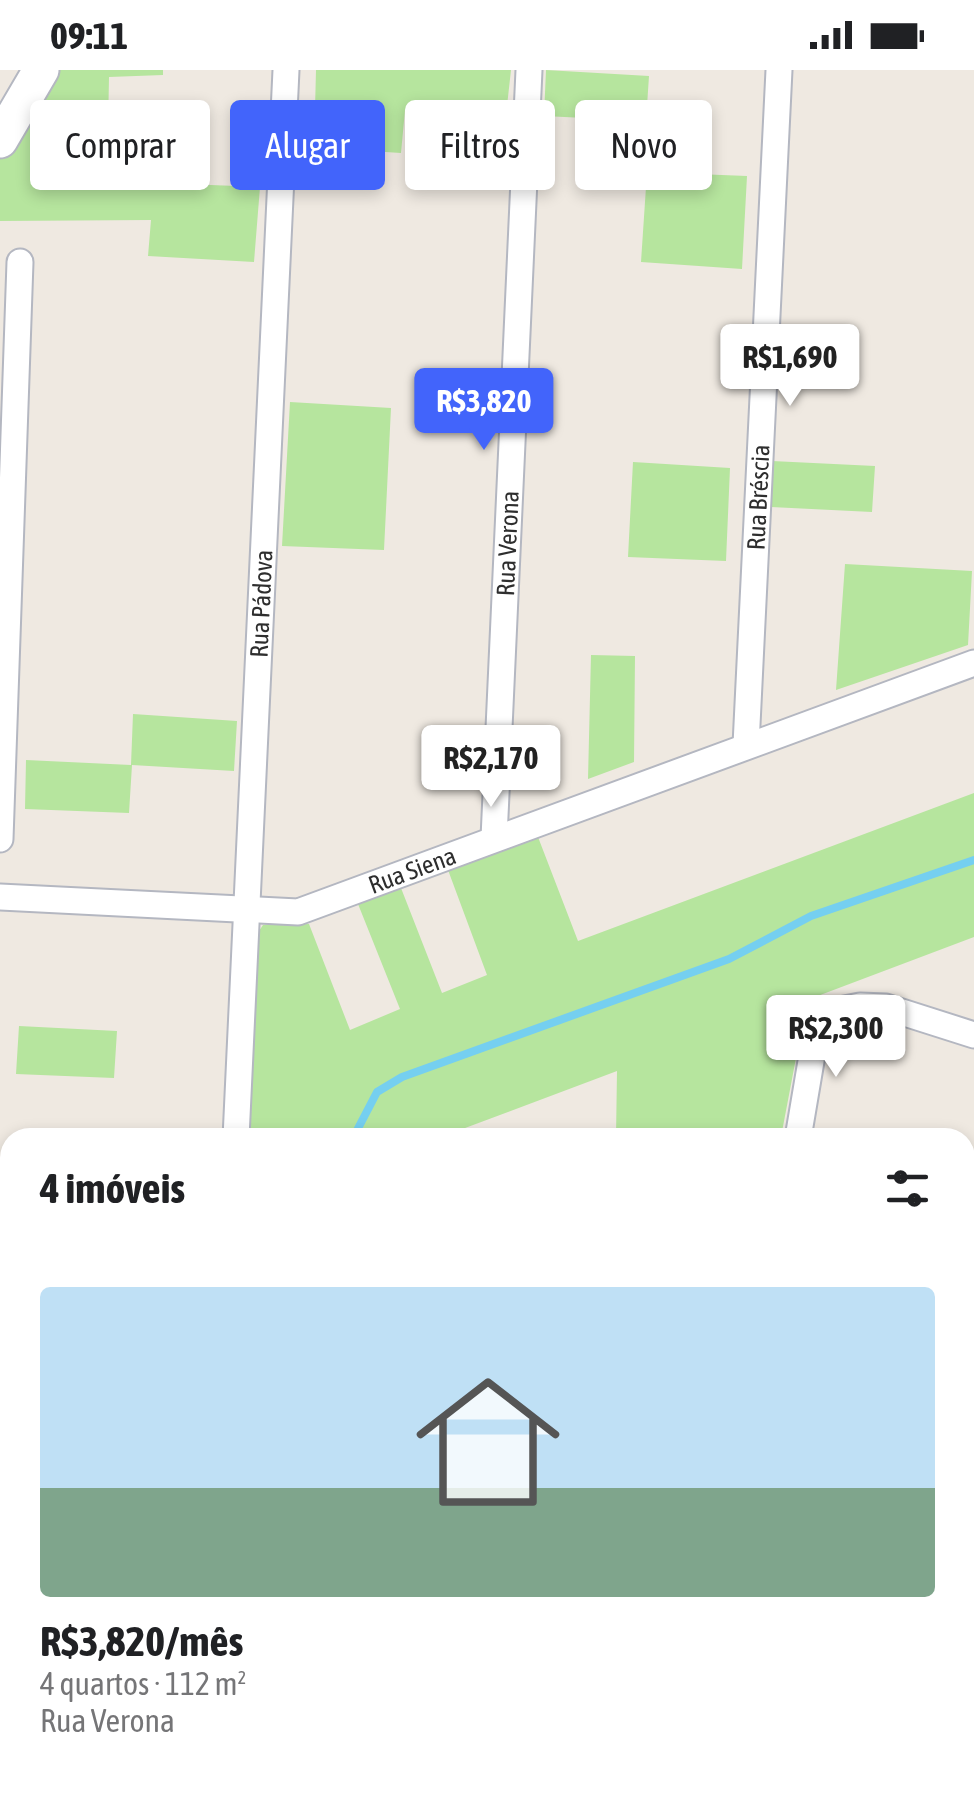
<!DOCTYPE html>
<html lang="pt">
<head>
<meta charset="utf-8">
<style>
  body { margin:0; font-family:"Asap Condensed",sans-serif; background:#f6f6f6; color:#202124; height:100vh; display:flex; flex-direction:column; font-size:38px; white-space:nowrap }
  * { box-sizing:border-box; margin:0 }
  p { font-size:32px; color:#757577 }
  .icon { flex:none; width:55px; height:55px; fill:none; stroke:currentColor; stroke-width:2; stroke-linecap:round; stroke-linejoin:round }
  .map { position:relative; flex:1; overflow:hidden }
  .drawer { position:absolute; left:0px; top:1058px; width:975px; height:672px; display:flex; flex-direction:column; background:#fff; border-radius:30px 30px 0 0; box-shadow:0 5px 15px #0003 }
  .drawer>* { flex:none }
  .guide { position:absolute; left:30px; top:30px; width:915px; height:90px; display:flex; gap:20px }
  .price { position:absolute; translate:-50% -85px; padding:0 22px; border-radius:10px; background:#fff; color:#222; font-size:32px; line-height:65px; filter:drop-shadow(0 2px 5px #0008) }
  .price::after { content:''; position:absolute; left:50%; top:60px; width:30px; height:22px; margin-left:-15px; background:inherit; clip-path:polygon(0 0,100% 0,50% 100%) }
  .price.active { background:#4264fb; color:#fff }
  ul { padding:0; list-style:none }
  li { display:grid; align-content:center; gap:20px; height:530px; padding:0 40px }
  li+li { border-top:2px solid #e0e0e0 }
  li span { display:grid; place-items:center; height:310px; border-radius:10px; color:#555 }
  li>.icon { margin-inline-start:auto }
  span .icon { width:180px; height:180px; fill:#fffc; stroke-width:1 }
  li b { font-size:42px }
  h2 { display:flex; justify-content:space-between; align-items:center; height:120px; padding:0 40px; font-size:42px }
  .tag { padding:0 35px; border-radius:10px; background:#fff; box-shadow:0 5px 15px #0003; font-size:35px; line-height:90px }
  .tag.active { background:#4264fb; color:#fff }
  .status { display:flex; justify-content:space-between; align-items:center; height:70px; padding:0 50px; background:#fff; direction:ltr }
  .status svg { height:28px; fill:currentColor }
  .map>svg:first-child { display:block }
  .green { fill:#b6e59e }
  .lines { fill:none; stroke-linecap:round; stroke-linejoin:round }
  .stream { stroke:#75cff0; stroke-width:8 }
  .service-casing { stroke:#b4b7c1; stroke-width:16 }
  .minor-casing { stroke:#b4b7c1; stroke-width:29 }
  .secondary-casing { stroke:#b4b7c1; stroke-width:39 }
  .service { stroke:#fff; stroke-width:12 }
  .minor { stroke:#fff; stroke-width:25 }
  .secondary { stroke:#fff; stroke-width:35 }
  .labels { text-anchor:middle; stroke-width:10; stroke-linejoin:round; paint-order:stroke }
  .street-label { font-size:25px; fill:#2e2e2e; stroke:#fff }
</style>
</head>
<body>
<div class="status"><b>09:11</b><svg viewBox="0 0 49 12"><path d="M0 12V9h3v3zM5 12V6h3v6zM10 12V3h3v9zM15 12V0h3v12zM26 1h20v11H26zM47 4h2v5h-2z"/></svg></div>
<div class="map">
<svg width="974" height="1728" viewBox="0 0 974 1728">
  <rect width="100%" height="100%" fill="#efe9e1"/>
  <path class="green" d="M43 0H163V5L109 7 107 111 260 117 254 192 148 186 151 150 0 151V74Z
    M316 0H511L506 45 405 40 401 83 293 76 297 39H315Z
    M546 0 649 6 646 51 544 46Z
    M647 102 747 106 742 199 641 192Z
    M290 332 391 338 384 480 282 476Z
    M772 391 875 396 872 442 771 437Z
    M633 392 730 398 726 491 628 487Z
    M845 494 972 501 968 575 836 620Z
    M591 585 635 586 634 692 588 709Z
    M133 644 237 651 234 701 132 695 129 743 25 739 26 690 131 695Z
    M974 723V867L807 930 781 1067H616L617 1001 441 1067 246 1068 257 884 259 861 263 855 309 854 350 960 400 939 358 834 401 818 442 923 487 905 448 800 538 767 578 871Z
    M19 956 117 961 114 1008 16 1004Z
    M974 1517V1681L968 1701 965 1700V1546Z"/>
  <g class="lines">
    <path class="stream" d="M353 1068 377 1022 402 1007 729 889 811 846 974 790
      M107 1728 110 1720"/>
    <defs>
      <path id="service" d="M442 1728 444 1720"/>
      <g id="minor">
        <path id="s1" d="M746 675 779 0"/>
        <path id="s2" d="M494 768 529 0"/>
        <path d="M0 769 20 192"/>
        <path id="s3" d="M0 827 298 842 974 593"/>
        <path id="s4" d="M236 1068 286 0"/>
        <path d="M798 1068 819 944 860 936 886 937 974 965"/>
        <path d="M965 1217 974 1220"/>
        <path d="M965 1479 974 1482"/>
        <path d="M0 1633 10 1634"/>
        <path d="M908 1720 934 1728"/>
      </g>
      <path id="secondary" d="M0 70 41 0"/>
    </defs>
    <use href="#service" class="service-casing"/>
    <use href="#minor" class="minor-casing"/>
    <use href="#secondary" class="secondary-casing"/>
    <use href="#service" class="service"/>
    <use href="#minor" class="minor"/>
    <use href="#secondary" class="secondary"/>
  </g>
  <g class="labels">
    <g class="street-label">
      <text dy="9" stroke="none"><textPath href="#s1" startOffset="248">Rua Bréscia</textPath></text>
      <text dy="9" stroke="none"><textPath href="#s2" startOffset="295">Rua Verona</textPath></text>
      <text dy="9" stroke="none"><textPath href="#s4" startOffset="535">Rua Pádova</textPath></text>
      <text dy="9" stroke="none"><textPath href="#s3" startOffset="420">Rua Siena</textPath></text>
    </g>
  </g>
</svg>
<b class="price" style="left:790px;top:339px">R$1,690</b>
<b class="price active" style="left:484px;top:383px">R$3,820</b>
<b class="price" style="left:491px;top:740px">R$2,170</b>
<b class="price" style="left:836px;top:1010px">R$2,300</b>
<div class="guide">
<a class="tag">Comprar</a>
<a class="tag active">Alugar</a>
<a class="tag">Filtros</a>
<a class="tag">Novo</a>
</div>
<section class="drawer">
<h2>4 imóveis<svg class="icon" aria-label="filters" viewBox="0 0 24 24"><path d="M4 7h16M4 17h16"/><circle cx="9" cy="7" r="2"/><circle cx="15" cy="17" r="2"/></svg></h2>
<ul>
<li><span style="background:linear-gradient(#bfe0f5 65%,#7fa58c 0)"><svg class="icon" aria-label="home" viewBox="0 0 24 24"><path d="M3 11l9-7 9 7M6 9v11h12V9"/></svg></span><div><b>R$3,820/mês</b><p>4 quartos · 112 m²</p><p>Rua Verona</p></div></li>
</ul>
</section>
</div>
</body>
</html>
